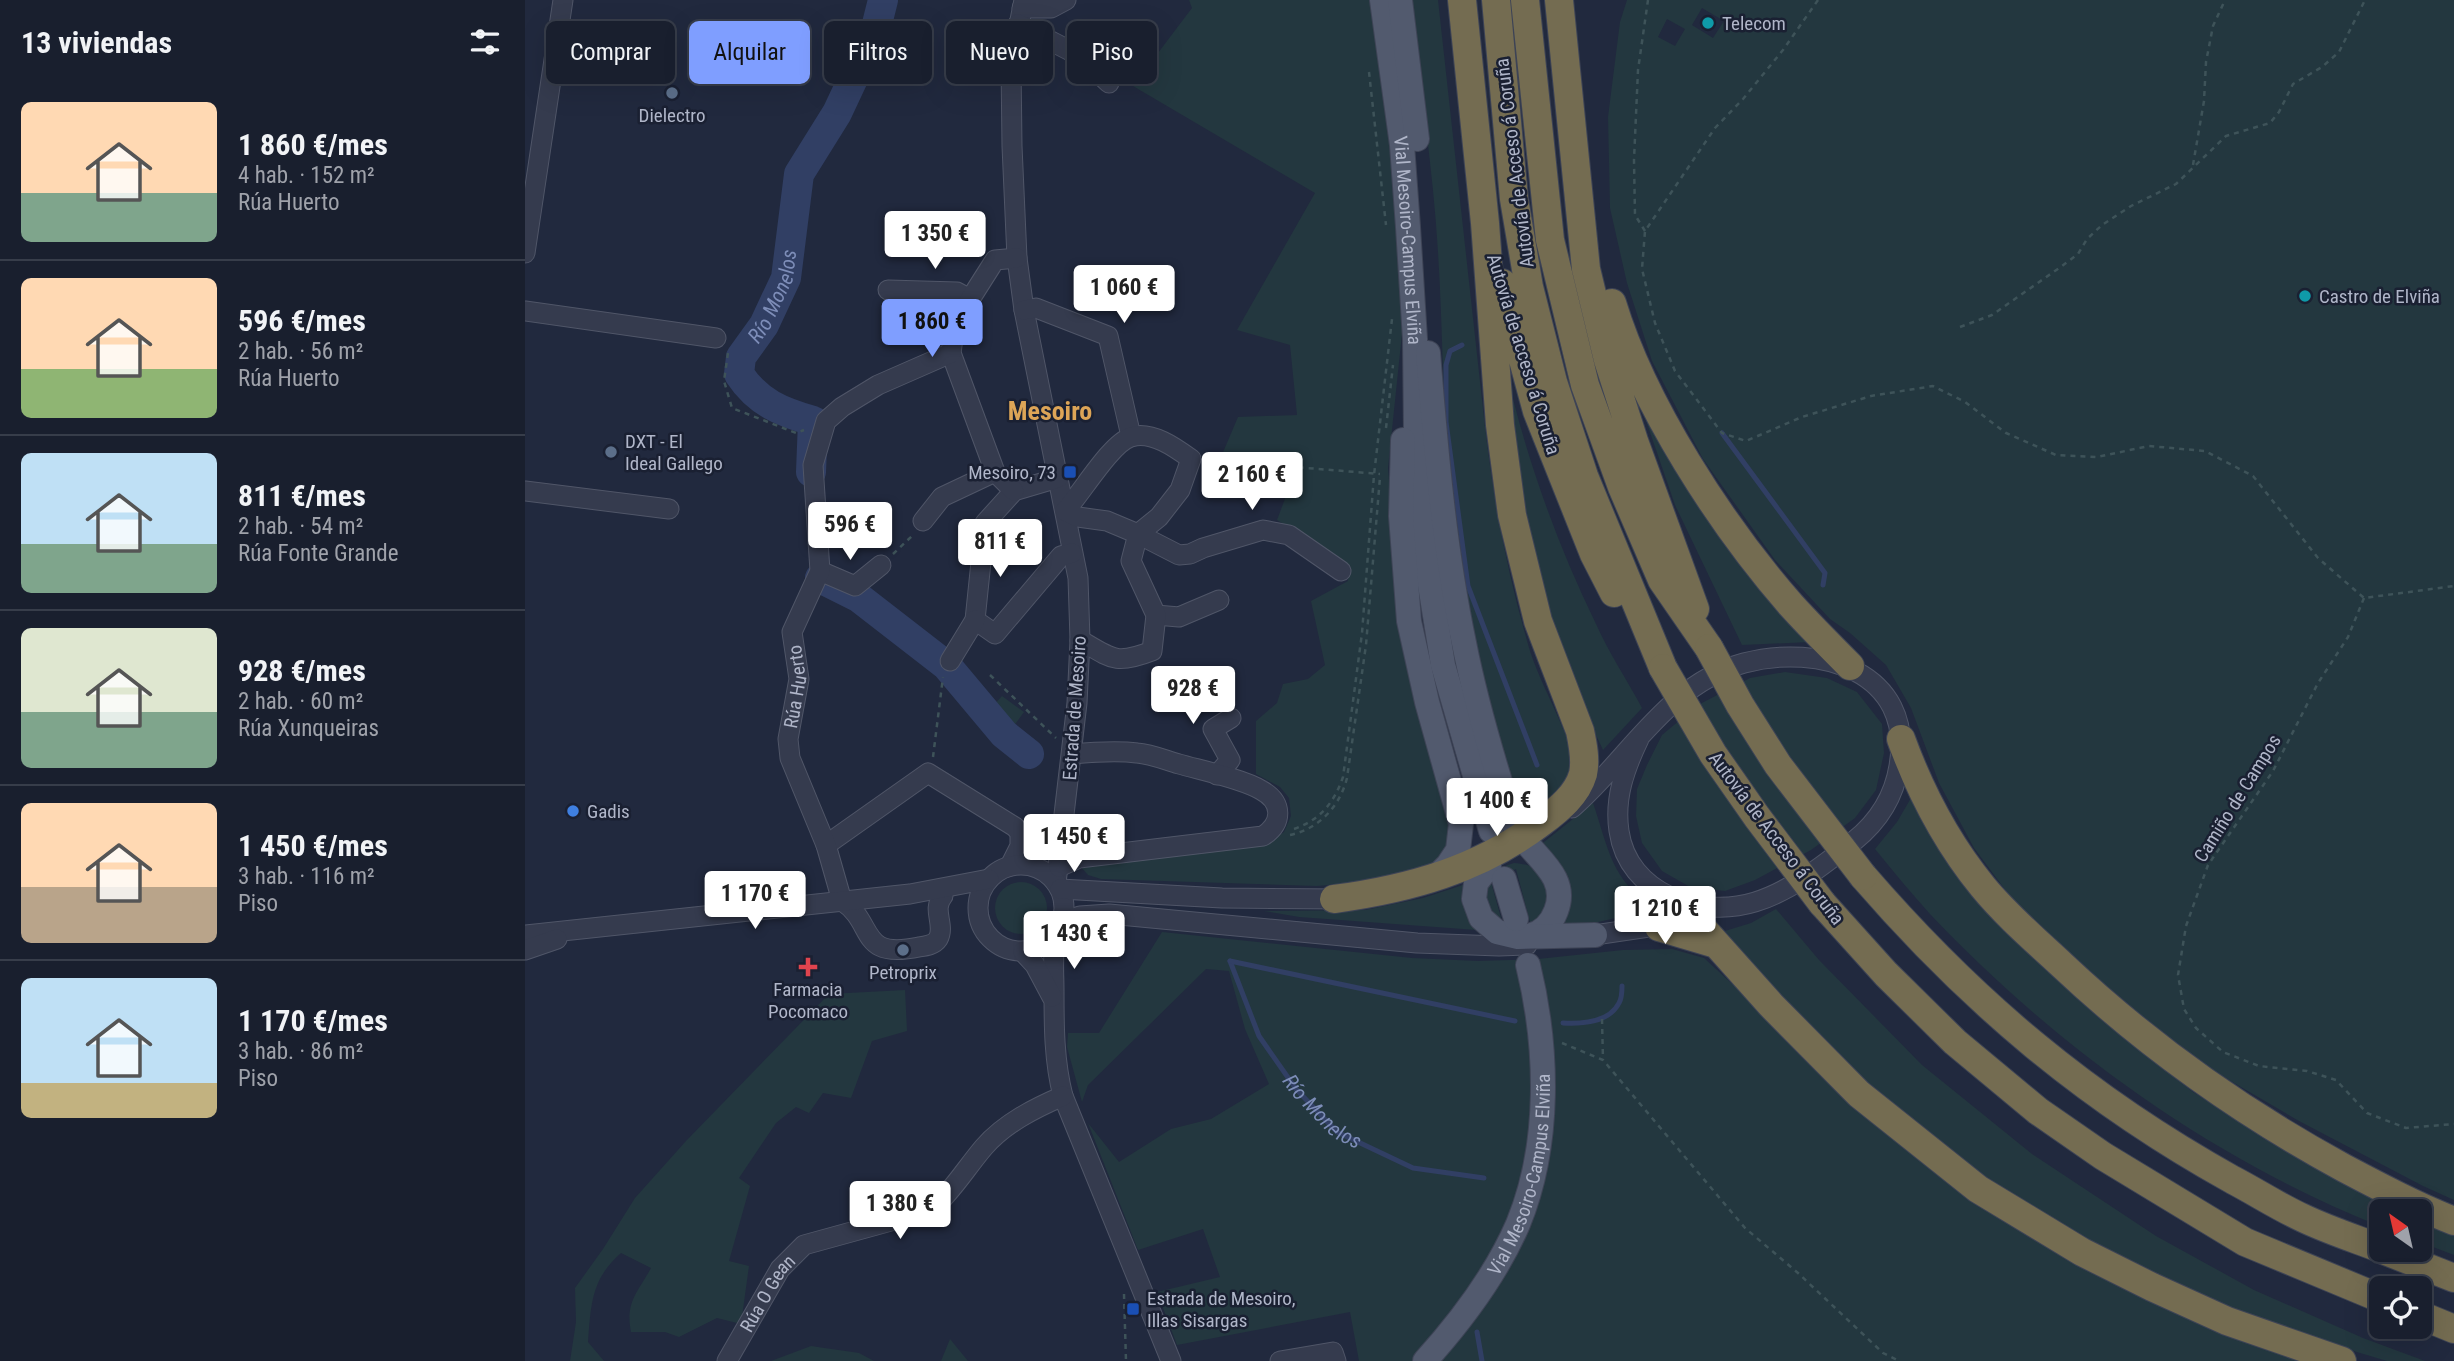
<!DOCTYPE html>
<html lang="es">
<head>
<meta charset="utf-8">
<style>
  body { margin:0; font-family:"Roboto Condensed",sans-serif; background:#222736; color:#f1f3f6; height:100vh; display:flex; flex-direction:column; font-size:26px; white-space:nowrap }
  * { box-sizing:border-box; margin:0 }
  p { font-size:23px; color:#9fa2aa }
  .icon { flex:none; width:38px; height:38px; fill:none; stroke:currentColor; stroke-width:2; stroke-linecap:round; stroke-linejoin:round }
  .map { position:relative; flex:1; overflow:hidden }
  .details { display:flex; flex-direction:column; background:#191f2e; width:525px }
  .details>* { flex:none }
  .top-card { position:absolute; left:21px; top:21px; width:665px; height:63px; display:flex; gap:14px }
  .needle { width:46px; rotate:326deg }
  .tools { position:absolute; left:1844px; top:1199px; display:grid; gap:14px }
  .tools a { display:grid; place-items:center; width:63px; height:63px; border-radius:10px; background:#191f2e; box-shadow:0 7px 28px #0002,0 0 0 2px #373d4a; font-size:35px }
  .price { position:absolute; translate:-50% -60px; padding:0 16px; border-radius:7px; background:#fff; color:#222; font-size:23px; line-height:46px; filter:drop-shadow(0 2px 4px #0008) }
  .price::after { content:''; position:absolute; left:50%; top:42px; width:21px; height:16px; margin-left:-10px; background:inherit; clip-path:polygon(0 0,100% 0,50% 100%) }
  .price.active { background:#7f9eff; color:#111 }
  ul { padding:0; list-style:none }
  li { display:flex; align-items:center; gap:21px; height:175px; padding:0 21px }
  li+li { border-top:2px solid #373d4a }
  li span { display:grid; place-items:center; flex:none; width:196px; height:140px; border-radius:10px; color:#555 }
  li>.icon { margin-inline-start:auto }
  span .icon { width:84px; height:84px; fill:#fffc; stroke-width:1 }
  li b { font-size:30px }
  h2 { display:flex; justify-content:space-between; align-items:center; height:84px; padding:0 21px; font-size:30px }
  .chip { padding:0 24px; border-radius:10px; background:#191f2e; box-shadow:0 7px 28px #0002,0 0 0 2px #373d4a; font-size:24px; line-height:63px }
  .chip.active { background:#7f9eff; color:#111 }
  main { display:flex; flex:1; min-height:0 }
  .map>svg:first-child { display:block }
  .green { fill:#23373f; fill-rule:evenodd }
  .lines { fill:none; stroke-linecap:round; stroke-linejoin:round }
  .stream { stroke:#313f64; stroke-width:5 }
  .river { stroke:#313f64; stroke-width:30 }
  .minor-casing { stroke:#505668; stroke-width:21 }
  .major-casing { stroke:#3e4456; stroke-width:26 }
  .highway-casing { stroke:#3d4355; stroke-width:30 }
  .path { stroke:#3e5359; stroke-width:2.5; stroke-dasharray:5 5; stroke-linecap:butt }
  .minor { stroke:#353b4e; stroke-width:19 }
  .major { stroke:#525a6e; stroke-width:24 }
  .highway { stroke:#746c51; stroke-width:28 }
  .highway-bridge-casing { stroke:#3d4355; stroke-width:30; stroke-linecap:butt }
  .highway-bridge { stroke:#746c51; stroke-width:28 }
  .culture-dot { fill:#0f9aa8; stroke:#1a2032; stroke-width:2.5 }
  .service-dot { fill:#5c6f8a; stroke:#1a2032; stroke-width:2.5 }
  .transit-dot { fill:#1a4fb4; stroke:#1a2032; stroke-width:2.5 }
  .shop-dot { fill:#3f7fe0; stroke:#1a2032; stroke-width:2.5 }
  .health-dot { fill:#e0444e; stroke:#1a2032; stroke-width:2.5 }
  .labels { text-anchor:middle; stroke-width:5; stroke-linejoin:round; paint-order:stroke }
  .poi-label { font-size:19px; fill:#b0b6c9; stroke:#1a2032; text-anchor:start }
  .street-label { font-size:19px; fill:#b0b6c9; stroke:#1a2032 }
  .water-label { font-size:21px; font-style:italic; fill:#7d8db8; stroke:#1a2032 }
  .district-label { font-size:26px; font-weight:bold; fill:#dda557; stroke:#1a2032 }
</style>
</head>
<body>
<main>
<section class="details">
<h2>13 viviendas<svg class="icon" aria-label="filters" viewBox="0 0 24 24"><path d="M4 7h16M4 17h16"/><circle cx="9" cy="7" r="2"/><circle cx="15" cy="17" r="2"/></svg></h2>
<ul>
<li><span style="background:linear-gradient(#ffd9b3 65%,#7fa58c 0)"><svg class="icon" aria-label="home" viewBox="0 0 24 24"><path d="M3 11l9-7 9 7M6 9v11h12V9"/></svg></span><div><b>1 860 €/mes</b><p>4 hab. · 152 m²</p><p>Rúa Huerto</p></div></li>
<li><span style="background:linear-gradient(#ffd9b3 65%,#8fb573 0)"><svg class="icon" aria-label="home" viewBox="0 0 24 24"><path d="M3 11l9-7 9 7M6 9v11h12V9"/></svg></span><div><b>596 €/mes</b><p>2 hab. · 56 m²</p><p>Rúa Huerto</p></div></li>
<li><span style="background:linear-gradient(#bfe0f5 65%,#7fa58c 0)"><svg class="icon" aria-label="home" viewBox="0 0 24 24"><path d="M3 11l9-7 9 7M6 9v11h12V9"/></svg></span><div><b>811 €/mes</b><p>2 hab. · 54 m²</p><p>Rúa Fonte Grande</p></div></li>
<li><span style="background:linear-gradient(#dfe7d0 60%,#7fa58c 0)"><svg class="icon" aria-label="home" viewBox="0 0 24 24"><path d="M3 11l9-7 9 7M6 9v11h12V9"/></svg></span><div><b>928 €/mes</b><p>2 hab. · 60 m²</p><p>Rúa Xunqueiras</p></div></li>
<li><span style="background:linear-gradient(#ffd9b3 60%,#b9a48a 0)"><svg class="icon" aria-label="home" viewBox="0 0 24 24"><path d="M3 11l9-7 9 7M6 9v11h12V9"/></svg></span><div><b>1 450 €/mes</b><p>3 hab. · 116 m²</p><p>Piso</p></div></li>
<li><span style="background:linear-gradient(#bfe0f5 75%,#c2b280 0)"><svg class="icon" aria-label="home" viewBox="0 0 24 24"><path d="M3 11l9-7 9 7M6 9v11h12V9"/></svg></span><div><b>1 170 €/mes</b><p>3 hab. · 86 m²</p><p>Piso</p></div></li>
</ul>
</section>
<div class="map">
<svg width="1929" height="1361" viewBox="0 0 1929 1361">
  <rect width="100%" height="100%" fill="#21293e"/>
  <path class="green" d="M664 0H848L866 132 878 324 863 468 868 525 881 656 897 730 927 824 925 843 916 858 901 869 859 880 792 886 576 879 563 875 556 867 741 844 759 832 766 816 764 798 755 787 731 774V721L752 703 758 684 783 679 800 665 786 601 823 581 820 562 752 520 773 464 696 457 713 417 772 415 765 345 712 330 790 193 608 86 667 8Z
    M884 0H913L960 427C969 503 983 577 1005 651 1013 676 1026 700 1036 724 1041 735 1047 748 1048 760 1049 781 1031 794 1016 805 999 803 993 795 986 780 956 682 935 581 925 480 917 404 918 328 913 252 908 168 895 84 884 0Z
    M1102 0H1929V1200L1898 1186 1774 1121 1692 1073 1623 1024 1556 966 1487 899 1449 848 1414 783 1386 708 1361 665 1325 633 1305 619 1250 560 1178 459 1127 361 1102 283 1085 208 1083 117 1095 22ZM1177 8 1199 21 1188 38 1167 25ZM1142 19 1160 29 1150 46 1133 37Z
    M977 352C997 446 1029 538 1071 624 1084 653 1102 680 1117 708L1078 750 1039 666 1006 562Z
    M1106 377 1285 642 1217 645 1150 505Z
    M1260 672 1302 678 1332 692 1357 724 1359 753 1351 790 1330 818 1286 850 1230 880 1200 891 1165 887 1137 871 1117 843 1111 816 1112 789 1122 765 1137 735 1173 705 1225 678Z
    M477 696 499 712 488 727 466 708Z
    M1386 798 1419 849 1477 926 1572 1016 1668 1092 1780 1160 1881 1211H1857V1227C1686 1159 1531 1047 1405 914 1386 893 1368 871 1350 849L1372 822Z
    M1068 803C1084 850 1086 880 1130 909L1060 925 1036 926 1014 846Z
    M989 863C1060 867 1010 963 967 920 946 898 964 869 989 863ZM991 869 1005 922 978 925 966 882Z
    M470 908a26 26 0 1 1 52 0a26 26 0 1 1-52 0Z
    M938 885 942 912 952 930 774 917 739 911 840 910 898 898Z
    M1251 909 1294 960 1397 1065 1507 1154 1631 1236 1729 1290 1838 1338 1900 1361H1862L1775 1335 1651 1287 1544 1231 1446 1168 1337 1082 1245 989 1200 931 1226 923Z
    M637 932 887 958 953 961 1013 959 1098 950 1147 949 1179 958 1403 1164 1783 1361H834L825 1312 652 1345 632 1292 695 1277 678 1229 613 1250 563 1123 594 1162 646 1129 686 1119 744 1084 720 1029 704 971 681 969 563 1085 557 1102 542 1047 543 1033H574Z
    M380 990 382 1031 347 1041 326 1098 298 1093 284 1113 271 1107 251 1123 214 1178 225 1186 204 1261 224 1266 216 1324 192 1318 154 1337 140 1332H106C100 1302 113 1292 126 1268L96 1253C66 1279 66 1305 63 1342L79 1361H45L51 1322 50 1288 78 1249 110 1198 161 1141 304 994Z
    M1895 1218 1929 1232V1255L1895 1242Z
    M425 1339 443 1361H416Z
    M286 1346 334 1353 349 1361H246Z"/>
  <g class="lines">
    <g class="stream">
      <path d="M937 345 925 351 921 365V422L943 586 1012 765"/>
      <path d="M1197 433 1300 573 1298 585"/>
      <path id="s1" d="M705 961 734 1036 771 1089 812 1132 888 1168 959 1178"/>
      <path d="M705 961 990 1021"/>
      <path d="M1038 1023C1057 1024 1084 1023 1094 1003 1097 998 1097 990 1097 986"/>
      <path d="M952 1332 957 1361"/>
    </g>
    <g class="river">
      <path id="s2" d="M286 472 288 421C257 412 233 403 214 374L216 357 239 325 261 278 274 174 312 113 350 32 358 0"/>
      <path d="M295 578 333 597 422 666 479 734 504 754"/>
    </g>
    <defs>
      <g id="minor">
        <path d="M499 0 486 65 487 146 492 258 499 310 553 578 555 640 552 703 531 883"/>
        <path d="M497 8H526L541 0"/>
        <path d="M493 24 555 56 584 83"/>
        <path d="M0 253 38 0"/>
        <path d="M363 290 432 292 445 299"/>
        <path d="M499 310 511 308 583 336 606 436"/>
        <path d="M0 311 191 338"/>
        <path d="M533 478 489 491 460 523 450 620 470 634 536 556 547 553"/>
        <path d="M0 491 144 509"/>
        <path d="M489 491 470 472 426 353 430 323 470 260 492 258"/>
        <path d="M398 521 417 497 470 472"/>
        <path d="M295 571 330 586 356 565"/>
        <path d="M631 615 654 617 694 600"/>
        <path d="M555 640C587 659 591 665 627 651L631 615 606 561 613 534 634 517 655 490 666 459C651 448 626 430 606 437 586 443 556 494 540 511L553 517 582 521 613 534 654 555 665 554 678 548 738 530 764 535 816 571"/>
        <path d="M425 661 450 620"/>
        <path d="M692 775 705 760 688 729 706 718"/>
        <path d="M1047 808C1104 759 1142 684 1219 663 1294 643 1390 671 1374 766 1369 797 1354 821 1329 841 1300 864 1266 891 1230 902 1175 919 1103 894 1094 831 1089 798 1100 768 1114 739"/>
        <path d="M301 845 403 773 490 827 495 833V846L485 866"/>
        <circle cx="496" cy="908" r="43"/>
        <path d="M534 867 554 858 738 836C758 823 758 802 736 790 718 779 675 770 654 764 640 760 626 754 612 753 591 750 568 752 547 754"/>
        <path d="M535 889 697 898 820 899"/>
        <path id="s3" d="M418 896C406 910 421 925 413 939 409 945 401 946 394 947 332 960 351 923 317 901L301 845 265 758 263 739 274 679 267 632 295 571 288 465 301 421 317 407 353 385 426 353"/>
        <path d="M537 922 555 916 584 914 892 943 974 946 1002 945"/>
        <path d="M0 935 385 894 464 879"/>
        <path d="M531 935C527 953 529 972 529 990 529 1026 529 1061 538 1096L646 1361"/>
        <path d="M1056 937 1144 924"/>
        <path d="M0 950 32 939"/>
        <path d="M498 952 510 965 527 997"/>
        <path id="s4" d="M202 1361 255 1269 279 1245 406 1210C427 1192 441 1168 459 1147 480 1123 510 1108 538 1096"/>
        <path d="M755 1361 808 1352 811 1361"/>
      </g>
      <g id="major">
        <path id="s5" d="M857 0 877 145 883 227 890 339 891 434 901 560 918 665 966 831"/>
        <path d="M875 0 892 139"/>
        <path d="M903 353C911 450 919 548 939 643 951 704 969 764 988 823 1002 854 1046 873 1031 911 1026 924 1017 933 1004 936"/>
        <path d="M878 440 876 516 884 621 902 702 936 824 933 850 923 865 911 877"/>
        <path d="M964 866 951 883 949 899 956 918 972 932 993 937 1070 935"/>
        <path d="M979 879 991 919"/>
        <path id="s6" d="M900 1361C937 1320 971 1275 993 1224 1026 1144 1023 1047 1003 965"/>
      </g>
      <path id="highway" d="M971 0 989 199 1004 287 1028 382 1059 476 1138 668
        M1000 0 1025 240 1060 385 1097 487 1137 580 1184 648
        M1034 0 1061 269 1083 360 1109 441 1170 609
        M977 283 1012 411 1069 554 1089 593
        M1087 303C1118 405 1196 525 1266 605 1285 626 1305 646 1325 666
        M1376 739C1395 791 1422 843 1458 887 1481 915 1510 940 1537 965 1622 1045 1716 1112 1819 1168 1855 1187 1891 1206 1929 1221
        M980 797C993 813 1004 819 1024 816
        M1338 876C1447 1002 1562 1099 1708 1180 1731 1192 1754 1207 1778 1218 1803 1230 1831 1239 1857 1249
        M809 899C884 889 956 869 1017 822 1034 809 1052 795 1058 774 1061 760 1058 745 1055 731L1013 621 987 515 975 425 960 223 937 0
        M1153 901 1246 1005 1334 1094 1453 1189 1557 1252 1627 1287 1702 1321 1817 1361
        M1297 903 1361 974 1430 1042 1513 1111 1578 1156 1720 1242 1857 1299
        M1134 927 1188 943
        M1858 1250 1929 1278
        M1895 1315 1929 1329"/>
    </defs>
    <use href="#minor" class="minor-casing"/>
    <use href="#major" class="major-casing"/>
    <use href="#highway" class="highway-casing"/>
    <path class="path" d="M1293 0 1258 50 1218 99 1190 128 1120 231 1117 269 1130 323 1150 371 1197 433 1221 441 1277 417 1346 396 1408 386 1440 402 1481 433 1531 455 1572 457 1624 446 1680 451 1728 476 1793 558 1839 598 1929 586
      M844 72 861 225
      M1668 165 1679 101 1681 62 1688 26 1700 0
      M1120 231 1110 215 1109 160 1113 70 1123 0
      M1435 327 1467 315 1537 266 1553 254 1562 239 1577 225 1606 206 1651 184 1701 136 1745 123 1754 112 1768 84 1797 67 1814 52 1840 0
      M203 353 199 381 207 408 271 433 279 430
      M861 428 868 365
      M684 460 855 474
      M368 554 388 535
      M1839 598 1823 637 1793 683 1748 771 1683 865 1661 926 1653 975 1659 1009 1671 1028 1698 1052 1734 1066 1782 1071 1811 1080 1842 1113 1881 1128 1929 1124
      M465 675 531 738
      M408 757 418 677
      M769 829C795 820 809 803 818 777L837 633 849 475 867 319
      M765 835C794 829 815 806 822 778L841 645 855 477
      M1077 1019 1078 1060
      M1037 1043 1078 1060 1220 1228 1273 1273 1358 1353 1374 1361
      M599 1294 601 1361"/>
    <use href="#minor" class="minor"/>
    <use href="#major" class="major"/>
    <use href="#highway" class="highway"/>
    <defs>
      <path id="highway-bridge" d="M1184 648 1215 705 1253 765 1338 876
        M1138 668 1188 754 1232 817 1297 903"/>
    </defs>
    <use href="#highway-bridge" class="highway-bridge-casing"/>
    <use href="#highway-bridge" class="highway-bridge"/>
  </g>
  <g class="culture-dot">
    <circle cx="1183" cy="23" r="7"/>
    <circle cx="1780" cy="296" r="7"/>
  </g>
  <g class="service-dot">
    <circle cx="147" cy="93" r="7"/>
    <circle cx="86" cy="452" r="7"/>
    <circle cx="378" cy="950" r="7"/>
  </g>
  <g class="transit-dot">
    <rect x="538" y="465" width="14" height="14" rx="3.5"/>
    <rect x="601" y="1302" width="14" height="14" rx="3.5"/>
  </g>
  <circle class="shop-dot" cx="48" cy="811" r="7"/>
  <path class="health-dot" d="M279.5 956.5h7v7h7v7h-7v7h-7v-7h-7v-7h7z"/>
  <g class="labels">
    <g class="poi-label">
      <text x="1197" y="30">Telecom</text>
      <text x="147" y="122" text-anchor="middle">Dielectro</text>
      <text x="1794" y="303">Castro de Elviña</text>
      <text x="100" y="448">DXT - El<tspan x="100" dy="22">Ideal Gallego</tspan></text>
      <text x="531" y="479" text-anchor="end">Mesoiro, 73</text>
      <text x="62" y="818">Gadis</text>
      <text x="378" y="979" text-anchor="middle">Petroprix</text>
      <text x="283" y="996" text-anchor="middle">Farmacia<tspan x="283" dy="22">Pocomaco</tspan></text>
      <text x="622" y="1305">Estrada de Mesoiro,<tspan x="622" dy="22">Illas Sisargas</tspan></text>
    </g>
    <g class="street-label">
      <text transform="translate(989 163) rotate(-97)" y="7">Autovía de Acceso á Coruña</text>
      <text dy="7" stroke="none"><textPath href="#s5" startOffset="242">Vial Mesoiro-Campus Elviña</textPath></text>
      <text transform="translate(999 354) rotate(73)" y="7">Autovía de acceso á Coruña</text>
      <text dy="7" stroke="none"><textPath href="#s3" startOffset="390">Rúa Huerto</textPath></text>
      <text transform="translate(549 708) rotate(-86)" y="7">Estrada de Mesoiro</text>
      <text transform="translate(1712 798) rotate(-58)" y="7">Camiño de Campos</text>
      <text transform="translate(1252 838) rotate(53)" y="7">Autovía de Acceso á Coruña</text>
      <text dy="7" stroke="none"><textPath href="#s6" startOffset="215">Vial Mesoiro-Campus Elviña</textPath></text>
      <text dy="7" stroke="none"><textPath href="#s4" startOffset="79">Rúa O Gean</textPath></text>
    </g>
    <g class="water-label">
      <text dy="7" stroke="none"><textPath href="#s2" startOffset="228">Río Monelos</textPath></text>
      <text dy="7" stroke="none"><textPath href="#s1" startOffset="180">Río Monelos</textPath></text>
    </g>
    <g class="district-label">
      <text x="525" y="420">Mesoiro</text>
    </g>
  </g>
</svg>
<div class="tools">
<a><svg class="needle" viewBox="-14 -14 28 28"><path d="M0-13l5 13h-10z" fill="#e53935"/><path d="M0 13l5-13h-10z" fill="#9fa2aa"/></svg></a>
<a><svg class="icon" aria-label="locate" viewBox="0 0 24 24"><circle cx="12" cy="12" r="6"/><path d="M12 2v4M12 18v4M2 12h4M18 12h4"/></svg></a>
</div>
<b class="price" style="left:410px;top:271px">1 350 €</b>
<b class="price" style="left:599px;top:325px">1 060 €</b>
<b class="price active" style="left:407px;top:359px">1 860 €</b>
<b class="price" style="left:727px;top:512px">2 160 €</b>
<b class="price" style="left:325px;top:562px">596 €</b>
<b class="price" style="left:475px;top:579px">811 €</b>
<b class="price" style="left:668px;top:726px">928 €</b>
<b class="price" style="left:972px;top:838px">1 400 €</b>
<b class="price" style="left:549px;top:874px">1 450 €</b>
<b class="price" style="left:230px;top:931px">1 170 €</b>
<b class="price" style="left:1140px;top:946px">1 210 €</b>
<b class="price" style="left:549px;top:971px">1 430 €</b>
<b class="price" style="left:375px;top:1241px">1 380 €</b>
<div class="top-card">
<a class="chip">Comprar</a>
<a class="chip active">Alquilar</a>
<a class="chip">Filtros</a>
<a class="chip">Nuevo</a>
<a class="chip">Piso</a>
</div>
</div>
</main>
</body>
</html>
